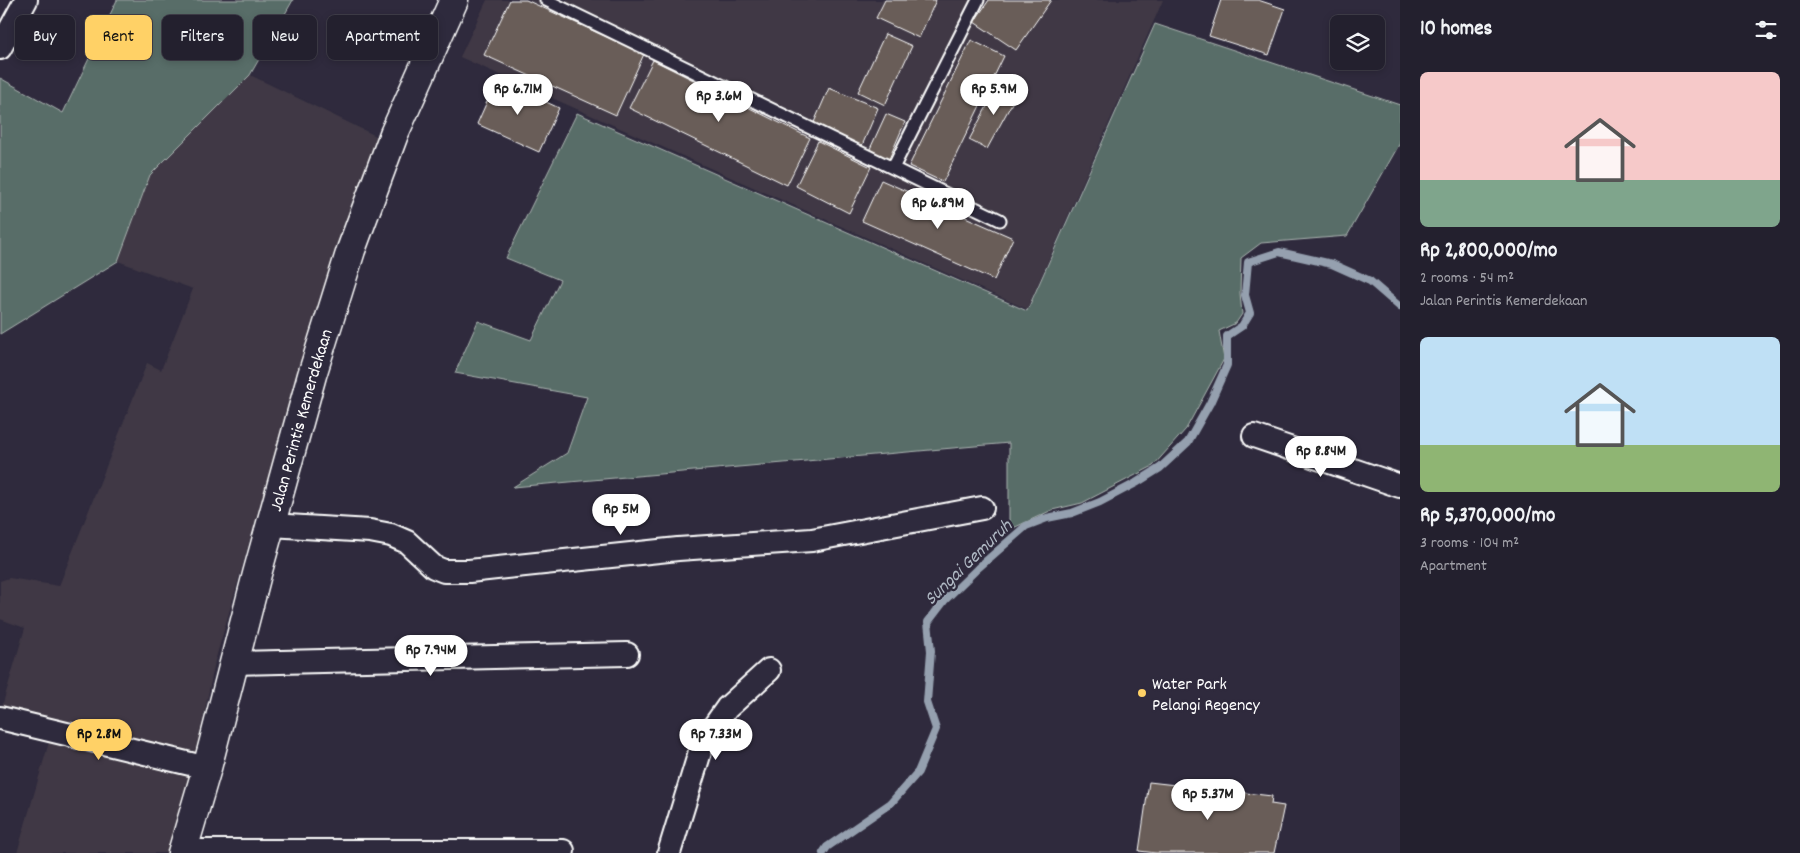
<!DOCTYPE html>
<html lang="en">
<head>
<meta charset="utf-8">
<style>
  body { margin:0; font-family:Dekko,sans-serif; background:#2f2d3a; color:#f1f3f6; height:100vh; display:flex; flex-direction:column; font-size:19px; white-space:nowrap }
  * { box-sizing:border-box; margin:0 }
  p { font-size:16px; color:#a3a3aa }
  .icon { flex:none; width:28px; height:28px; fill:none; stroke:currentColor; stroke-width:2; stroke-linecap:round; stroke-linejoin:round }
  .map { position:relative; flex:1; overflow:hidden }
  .sheet { display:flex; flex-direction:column; background:#23202e; width:400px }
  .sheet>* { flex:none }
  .top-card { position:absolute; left:15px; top:15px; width:475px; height:45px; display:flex; gap:10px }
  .tools { position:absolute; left:1330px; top:15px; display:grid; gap:10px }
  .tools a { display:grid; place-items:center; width:55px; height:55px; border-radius:8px; background:#23202e; box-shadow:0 2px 8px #0003,0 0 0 1px #403e4a; font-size:25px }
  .price { position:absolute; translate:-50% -42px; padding:0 11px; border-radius:18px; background:#fff; color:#222; font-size:16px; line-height:32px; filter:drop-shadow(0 1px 2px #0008) }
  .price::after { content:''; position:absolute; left:50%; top:30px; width:15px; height:11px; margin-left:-8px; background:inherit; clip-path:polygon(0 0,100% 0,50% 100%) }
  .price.selected { background:#ffd166; color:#111 }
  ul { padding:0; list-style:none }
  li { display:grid; align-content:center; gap:10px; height:265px; padding:0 20px }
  li span { display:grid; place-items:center; height:155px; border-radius:8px; color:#555 }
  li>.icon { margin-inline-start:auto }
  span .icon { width:90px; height:90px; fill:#fffc; stroke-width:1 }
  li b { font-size:21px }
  h2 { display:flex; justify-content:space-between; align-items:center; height:60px; padding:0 20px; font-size:21px }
  .pill { padding:0 18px; border-radius:8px; background:#23202e; box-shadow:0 2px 8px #0003,0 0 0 1px #403e4a; font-size:18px; line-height:45px }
  .pill.selected { background:#ffd166; color:#111 }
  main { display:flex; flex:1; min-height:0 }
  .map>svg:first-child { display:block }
  .built { fill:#403945 }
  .green { fill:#596d67; stroke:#acb6b3 }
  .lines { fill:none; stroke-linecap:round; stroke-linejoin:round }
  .stream { stroke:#95a0af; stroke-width:8 }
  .building { fill:#695d58; stroke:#fff }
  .lane-casing { stroke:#fff; stroke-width:15 }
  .street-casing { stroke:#fff; stroke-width:26 }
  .highway-casing { stroke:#fff; stroke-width:31 }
  .lane { stroke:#2f2a3d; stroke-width:11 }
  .street { stroke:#2f2a3d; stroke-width:22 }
  .highway { stroke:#2f2a3d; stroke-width:28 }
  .poi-dot { fill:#ffd166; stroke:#2f2a3d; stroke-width:2 }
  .labels { text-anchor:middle; stroke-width:4.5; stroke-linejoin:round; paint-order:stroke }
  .street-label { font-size:18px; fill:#fff; stroke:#2f2a3d }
  .poi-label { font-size:18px; fill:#fff; stroke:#2f2a3d; text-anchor:start }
  .water-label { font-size:19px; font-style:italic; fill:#afb8c3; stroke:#2f2a3d }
</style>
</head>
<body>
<main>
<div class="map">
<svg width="1400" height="853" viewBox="0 0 1400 853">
  <rect width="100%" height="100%" fill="#2f2a3d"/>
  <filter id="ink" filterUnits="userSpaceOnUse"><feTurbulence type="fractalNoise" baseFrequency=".02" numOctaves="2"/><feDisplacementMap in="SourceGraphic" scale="10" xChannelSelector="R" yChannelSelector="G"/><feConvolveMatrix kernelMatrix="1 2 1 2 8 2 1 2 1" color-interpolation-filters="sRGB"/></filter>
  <g filter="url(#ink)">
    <path class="built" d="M487 0H1163L1027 309 460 57Z
      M250 75 378 137 320 298 215 661 186 804 172 853H17L54 725 1 710 25 628 0 619V581L9 578 59 586 147 363 161 370 193 289 118 261 150 175Z"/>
    <path class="green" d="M117 0H293L250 75 150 175 118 261 0 334V78L63 113Z
      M1155 24 1400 105V143L1347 236 1261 243 1241 258 1240 293 1242 314 1236 323 1219 331 1224 359 1186 429 1153 466 1082 503 1052 510 1009 530V443L513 487 567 453 587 397 455 373 478 321 531 340 560 280 506 258 577 113 1027 311Z"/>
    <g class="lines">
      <path class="stream" d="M823 853 827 847 891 803 918 772 936 729 927 702 931 651 928 622 944 601 978 568 1026 526 1047 518 1072 513 1100 502 1136 483 1160 468 1188 442 1210 403 1227 365V336L1242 326 1250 313 1245 295 1248 262 1279 252 1332 264 1370 281 1400 307"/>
    </g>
    <path class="building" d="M510 0H526L644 54 616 115 484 55Z
      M885 0H936L919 38 876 18Z
      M989 0H1051L1016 50 974 22Z
      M1221 0H1258L1285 9 1269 55 1209 36Z
      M885 34 912 46 885 105 858 92Z
      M971 40 1004 56 943 182 909 166Z
      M653 60 810 138 787 185 629 108Z
      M497 79 559 108 539 152 477 124Z
      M1000 82 1018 92 987 149 969 140Z
      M829 88 878 108 861 148 812 127Z
      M886 114 905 122 889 159 869 151Z
      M818 141 871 167 849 213 796 186Z
      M881 180 1013 238 994 280 862 221Z
      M1149 782 1272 796 1271 804 1284 806 1274 853H1156L1139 851Z"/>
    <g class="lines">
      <defs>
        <path id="lane" d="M546 0 1000 220
          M893 168 978 0"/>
        <path id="street" d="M0 48 26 0
          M1254 436 1400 486
          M271 525 370 531 391 535 407 542 434 567 444 571H469L678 549 812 540 982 508
          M234 663 627 654
          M0 718 207 768
          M183 851H563
          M669 853 703 742 727 708 769 670"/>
        <g id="highway">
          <path id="s1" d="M182 853 207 768 257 574 312 375 351 250 394 134 454 0"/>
        </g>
      </defs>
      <use href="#lane" class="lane-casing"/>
      <use href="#street" class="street-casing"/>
      <use href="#highway" class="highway-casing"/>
      <use href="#lane" class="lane"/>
      <use href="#street" class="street"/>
      <use href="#highway" class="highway"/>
    </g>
  </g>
  <circle class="poi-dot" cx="1142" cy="693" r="5"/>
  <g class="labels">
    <g class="street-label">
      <text dy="6" stroke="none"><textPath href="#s1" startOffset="449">Jalan Perintis Kemerdekaan</textPath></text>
    </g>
    <g class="poi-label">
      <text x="1152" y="689">Water Park<tspan x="1152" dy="21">Pelangi Regency</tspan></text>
    </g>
    <g class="water-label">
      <text transform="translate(967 561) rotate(-44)" y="7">Sungai Gemuruh</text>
    </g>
  </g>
</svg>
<div class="tools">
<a><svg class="icon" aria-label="layers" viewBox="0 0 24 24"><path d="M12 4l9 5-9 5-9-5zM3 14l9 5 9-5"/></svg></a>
</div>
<b class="price" style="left:518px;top:116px">Rp 6.71M</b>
<b class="price" style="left:994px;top:116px">Rp 5.9M</b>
<b class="price" style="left:719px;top:123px">Rp 3.6M</b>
<b class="price" style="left:938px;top:230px">Rp 6.89M</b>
<b class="price" style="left:1321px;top:478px">Rp 8.84M</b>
<b class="price" style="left:621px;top:536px">Rp 5M</b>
<b class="price" style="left:431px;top:677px">Rp 7.94M</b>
<b class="price selected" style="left:99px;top:761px">Rp 2.8M</b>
<b class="price" style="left:716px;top:761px">Rp 7.33M</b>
<b class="price" style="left:1208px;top:821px">Rp 5.37M</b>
<div class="top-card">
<a class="pill">Buy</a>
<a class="pill selected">Rent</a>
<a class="pill">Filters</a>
<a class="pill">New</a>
<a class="pill">Apartment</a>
</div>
</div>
<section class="sheet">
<h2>10 homes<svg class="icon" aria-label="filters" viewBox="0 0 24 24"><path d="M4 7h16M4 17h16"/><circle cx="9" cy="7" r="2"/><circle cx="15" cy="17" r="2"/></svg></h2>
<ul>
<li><span style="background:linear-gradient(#f6c9c9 70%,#7fa58c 0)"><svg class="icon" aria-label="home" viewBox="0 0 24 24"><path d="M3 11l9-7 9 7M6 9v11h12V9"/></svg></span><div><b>Rp 2,800,000/mo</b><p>2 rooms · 54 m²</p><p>Jalan Perintis Kemerdekaan</p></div></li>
<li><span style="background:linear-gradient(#bfe0f5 70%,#8fb573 0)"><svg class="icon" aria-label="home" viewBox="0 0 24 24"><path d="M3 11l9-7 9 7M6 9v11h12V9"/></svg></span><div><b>Rp 5,370,000/mo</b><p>3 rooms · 104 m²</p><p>Apartment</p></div></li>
</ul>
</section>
</main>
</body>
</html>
